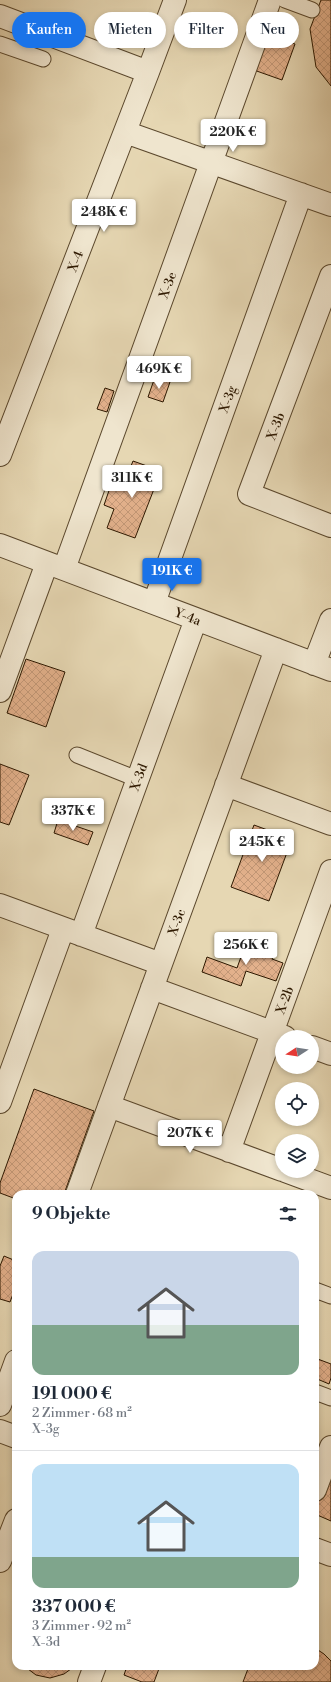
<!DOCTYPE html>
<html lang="de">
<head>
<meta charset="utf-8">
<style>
  body { margin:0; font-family:"Libre Bodoni",serif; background:#f6f6f7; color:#1f2937; height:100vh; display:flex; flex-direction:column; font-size:15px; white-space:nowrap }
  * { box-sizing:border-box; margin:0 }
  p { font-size:13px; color:#747a83 }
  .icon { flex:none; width:22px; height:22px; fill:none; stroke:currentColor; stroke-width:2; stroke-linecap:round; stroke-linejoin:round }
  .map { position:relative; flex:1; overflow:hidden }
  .sheet { position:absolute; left:12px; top:1190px; width:307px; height:480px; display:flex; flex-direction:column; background:#fff; border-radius:12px; box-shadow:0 2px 6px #0003 }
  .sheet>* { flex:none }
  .guide { position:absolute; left:12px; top:12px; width:307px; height:36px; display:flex; gap:8px }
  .needle { width:26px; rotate:258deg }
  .controls { position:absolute; left:275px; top:1030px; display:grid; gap:8px }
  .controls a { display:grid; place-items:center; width:44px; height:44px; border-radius:50%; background:#fff; box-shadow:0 2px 6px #0003; font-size:20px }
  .price { position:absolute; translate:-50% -34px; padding:0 9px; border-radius:4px; background:#fff; color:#222; font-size:13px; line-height:26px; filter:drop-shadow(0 1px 2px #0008) }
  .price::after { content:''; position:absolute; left:50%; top:24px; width:12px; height:9px; margin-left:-6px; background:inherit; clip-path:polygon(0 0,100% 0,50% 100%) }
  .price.on { background:#1a73e8; color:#fff }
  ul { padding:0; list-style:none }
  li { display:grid; align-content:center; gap:8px; height:212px; padding:0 20px }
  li+li { border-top:1px solid #e0e1e3 }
  li span { display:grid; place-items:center; height:124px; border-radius:12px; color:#555 }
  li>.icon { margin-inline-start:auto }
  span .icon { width:72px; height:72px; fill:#fffc; stroke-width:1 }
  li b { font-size:17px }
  h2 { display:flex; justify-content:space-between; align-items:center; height:48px; padding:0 20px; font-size:17px }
  .pill { padding:0 14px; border-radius:18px; background:#fff; box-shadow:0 2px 6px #0003; font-size:14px; line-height:36px }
  .pill.on { background:#1a73e8; color:#fff }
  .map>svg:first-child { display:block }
  .building { fill:url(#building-cross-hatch); stroke:#2d1800 }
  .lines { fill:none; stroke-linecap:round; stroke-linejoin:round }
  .lane-casing { stroke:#5b482d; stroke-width:17 }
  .street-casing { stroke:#5b482d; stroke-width:24 }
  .lane { stroke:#efe5ce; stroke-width:15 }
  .street { stroke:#efe5ce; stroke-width:22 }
  .labels { text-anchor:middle; stroke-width:4; stroke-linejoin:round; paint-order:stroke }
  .street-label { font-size:13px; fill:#2d1800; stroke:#efe5ce }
</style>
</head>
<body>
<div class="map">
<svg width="331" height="1682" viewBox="0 0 331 1682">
  <defs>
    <pattern id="building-cross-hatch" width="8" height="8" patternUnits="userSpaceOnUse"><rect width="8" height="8" fill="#e3b18c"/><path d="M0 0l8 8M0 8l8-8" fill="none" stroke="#c39877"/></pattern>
  </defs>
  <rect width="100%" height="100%" fill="#e6d7b3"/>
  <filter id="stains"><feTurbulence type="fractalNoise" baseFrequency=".005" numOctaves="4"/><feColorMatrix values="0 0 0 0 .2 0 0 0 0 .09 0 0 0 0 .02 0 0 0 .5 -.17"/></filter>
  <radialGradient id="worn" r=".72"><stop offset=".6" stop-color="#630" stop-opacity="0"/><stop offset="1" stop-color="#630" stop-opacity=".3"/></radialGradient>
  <path class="building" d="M321 0H331V86L316 67 310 29Z
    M264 33 295 44 282 80 251 69Z
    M155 377 170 382 163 402 148 397Z
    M105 388 114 391 107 412 97 409Z
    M133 461 161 471 135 538 107 528 114 509 104 505 112 482 123 486Z
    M26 659 65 672 46 727 7 713Z
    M0 764 29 775 9 825 0 822Z
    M58 820 93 832 88 845 54 833Z
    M254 825 292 839 269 901 231 887Z
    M246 943 274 954 272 959 283 963 276 981 246 971 241 986 202 972 207 957 237 968Z
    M34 1089 94 1111 64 1194H16V1199L0 1193V1183Z
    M4 1256 16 1261V1286L10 1302 0 1299V1266Z
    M315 1358 331 1364V1378L329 1384 315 1378Z
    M315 1466 331 1472V1521L315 1514Z
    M315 1648 324 1654 331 1661V1682H243L249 1666H315Z
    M24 1666H75L64 1674 50 1678 36 1675Z
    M127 1666H160L154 1682H142L124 1675Z"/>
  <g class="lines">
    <defs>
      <path id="lane" d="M285 0 312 10
        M0 44 43 59
        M77 755 137 779
        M315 1290 331 1296
        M315 1392 331 1398"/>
      <path id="street" d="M0 16 148 72
        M125 132 331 205
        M331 276 249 494 331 526
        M0 455 148 72 175 0
        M0 545 331 670
        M64 569 270 0
        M154 603 301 194
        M314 664 331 620
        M0 691 47 563
        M226 785 331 824
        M0 905 161 964
        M81 935 196 619
        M152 988 285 1037
        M312 1047 331 1054
        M0 1102 63 929
        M109 1106 282 1170
        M229 1151 331 871
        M285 1171 331 1188
        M77 1194 276 649
        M0 1405 16 1361
        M0 1431 16 1437
        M315 1490 331 1447
        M315 1549 331 1555
        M0 1561 16 1520
        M89 1682 95 1666"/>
    </defs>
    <use href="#lane" class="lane-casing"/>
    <use href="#street" class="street-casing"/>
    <use href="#lane" class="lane"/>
    <use href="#street" class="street"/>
  </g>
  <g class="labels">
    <g class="street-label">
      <text transform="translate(75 261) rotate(-69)" y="5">X-4</text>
      <text transform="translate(167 285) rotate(-70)" y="5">X-3e</text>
      <text transform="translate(227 399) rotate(-70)" y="5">X-3g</text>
      <text transform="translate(275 426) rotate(-69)" y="5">X-3b</text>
      <text transform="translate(188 616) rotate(21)" y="5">Y-4a</text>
      <text transform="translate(138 777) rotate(-70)" y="5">X-3d</text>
      <text transform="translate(176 922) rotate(-70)" y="5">X-3c</text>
      <text transform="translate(284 1000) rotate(-70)" y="5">X-2b</text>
    </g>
  </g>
  <rect width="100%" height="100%" filter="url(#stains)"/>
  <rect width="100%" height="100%" fill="url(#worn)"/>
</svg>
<div class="controls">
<a><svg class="needle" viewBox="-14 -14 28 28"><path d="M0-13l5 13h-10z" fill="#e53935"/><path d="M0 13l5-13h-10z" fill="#747a83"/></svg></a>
<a><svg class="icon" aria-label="locate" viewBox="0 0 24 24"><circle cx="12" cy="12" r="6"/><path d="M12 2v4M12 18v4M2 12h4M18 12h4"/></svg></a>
<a><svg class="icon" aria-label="layers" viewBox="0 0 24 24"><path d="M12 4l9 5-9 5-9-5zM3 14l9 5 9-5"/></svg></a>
</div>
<b class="price" style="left:233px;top:153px">220K €</b>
<b class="price" style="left:104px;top:233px">248K €</b>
<b class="price" style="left:159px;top:390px">469K €</b>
<b class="price" style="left:132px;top:499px">311K €</b>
<b class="price on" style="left:172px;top:592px">191K €</b>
<b class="price" style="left:73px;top:832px">337K €</b>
<b class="price" style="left:262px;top:863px">245K €</b>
<b class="price" style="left:246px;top:966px">256K €</b>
<b class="price" style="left:190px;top:1154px">207K €</b>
<div class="guide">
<a class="pill on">Kaufen</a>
<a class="pill">Mieten</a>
<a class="pill">Filter</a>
<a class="pill">Neu</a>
</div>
<section class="sheet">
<h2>9 Objekte<svg class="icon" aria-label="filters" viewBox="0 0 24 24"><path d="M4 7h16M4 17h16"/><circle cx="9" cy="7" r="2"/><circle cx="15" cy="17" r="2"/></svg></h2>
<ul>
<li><span style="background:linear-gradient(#c9d6e8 60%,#7fa58c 0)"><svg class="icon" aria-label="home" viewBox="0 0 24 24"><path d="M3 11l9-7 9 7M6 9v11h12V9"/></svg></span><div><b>191 000 €</b><p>2 Zimmer · 68 m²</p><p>X-3g</p></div></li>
<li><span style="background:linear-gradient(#bfe0f5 75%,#7fa58c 0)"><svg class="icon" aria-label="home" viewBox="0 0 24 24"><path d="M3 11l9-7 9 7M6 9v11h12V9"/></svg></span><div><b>337 000 €</b><p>3 Zimmer · 92 m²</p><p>X-3d</p></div></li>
</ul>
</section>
</div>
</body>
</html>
